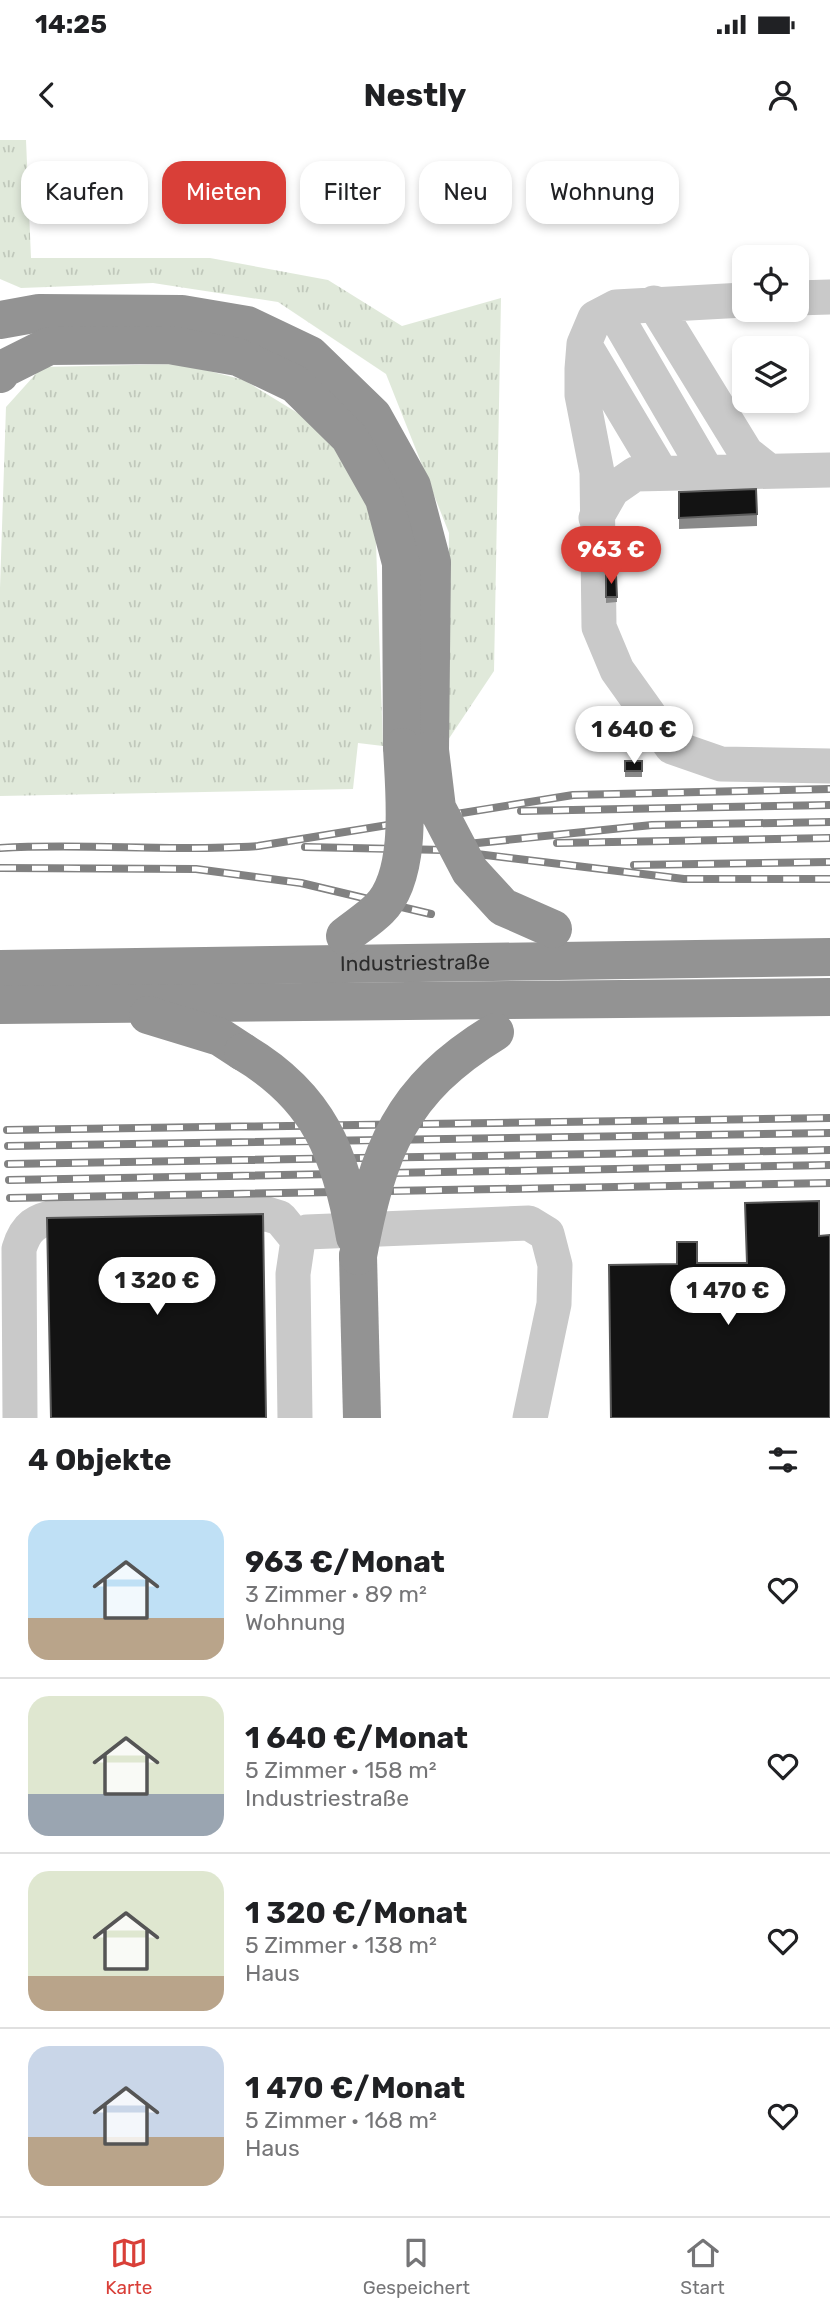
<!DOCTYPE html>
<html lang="de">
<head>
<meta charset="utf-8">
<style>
  body { margin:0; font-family:Rubik,sans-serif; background:#f2f2f2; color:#202124; height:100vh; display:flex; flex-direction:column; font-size:26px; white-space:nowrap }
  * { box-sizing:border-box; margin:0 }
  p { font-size:23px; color:#757577 }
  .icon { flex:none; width:38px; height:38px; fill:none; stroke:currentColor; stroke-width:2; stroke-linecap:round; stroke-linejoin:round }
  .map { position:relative; height:1278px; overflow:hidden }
  .side { display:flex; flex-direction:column; background:#fff; flex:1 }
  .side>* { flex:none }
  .top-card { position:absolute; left:21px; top:21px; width:789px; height:63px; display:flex; gap:14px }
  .controls { position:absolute; left:732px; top:105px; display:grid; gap:14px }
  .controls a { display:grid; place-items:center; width:77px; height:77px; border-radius:14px; background:#fff; box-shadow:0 4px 10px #0003; font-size:35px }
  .price { position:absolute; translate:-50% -60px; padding:0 16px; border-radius:24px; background:#fff; color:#222; font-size:23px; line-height:46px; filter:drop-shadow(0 2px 4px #0008) }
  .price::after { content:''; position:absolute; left:50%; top:42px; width:21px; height:16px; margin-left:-10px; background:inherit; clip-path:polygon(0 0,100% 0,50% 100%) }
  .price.active { background:#d93f38; color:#fff }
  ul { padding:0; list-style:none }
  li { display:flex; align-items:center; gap:21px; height:175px; padding:0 28px }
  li+li { border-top:2px solid #e0e0e0 }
  li span { display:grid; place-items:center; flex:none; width:196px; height:140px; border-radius:21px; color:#555 }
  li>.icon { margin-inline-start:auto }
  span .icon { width:84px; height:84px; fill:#fffc; stroke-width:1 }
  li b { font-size:30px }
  h2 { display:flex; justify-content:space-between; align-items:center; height:84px; padding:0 28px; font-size:30px }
  .pill { padding:0 24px; border-radius:21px; background:#fff; box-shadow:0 4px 10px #0003; font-size:24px; line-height:63px }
  .pill.active { background:#d93f38; color:#fff }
  .status { display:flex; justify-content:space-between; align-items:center; height:49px; padding:0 35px; background:#fff; direction:ltr }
  .status svg { height:19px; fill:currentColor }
  header { display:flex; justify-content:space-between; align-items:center; height:91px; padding:0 28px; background:#fff; font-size:32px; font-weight:700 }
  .tabs { display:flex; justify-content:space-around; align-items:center; height:98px; border-top:2px solid #e0e0e0; background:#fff; font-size:19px; color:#757577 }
  .tabs a { display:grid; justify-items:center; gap:4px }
  .tabs .active { color:#d93f38 }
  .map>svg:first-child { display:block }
  .grass { fill:url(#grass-tufts) }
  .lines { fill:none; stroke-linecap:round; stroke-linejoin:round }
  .minor { stroke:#c9c9c9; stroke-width:35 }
  .highway { stroke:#939393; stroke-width:38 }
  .rail-casing { stroke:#818181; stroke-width:8 }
  .rail { stroke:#fff; stroke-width:5; stroke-dasharray:16; stroke-linecap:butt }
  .highway-bridge { stroke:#939393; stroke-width:38 }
  .wall { fill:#898989 }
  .building { fill:#131313; stroke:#5a5a5a; stroke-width:2 }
  .labels { text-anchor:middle; stroke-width:7; stroke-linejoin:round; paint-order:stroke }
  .street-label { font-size:21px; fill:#2c2c2c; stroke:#fff }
</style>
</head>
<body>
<div class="status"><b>14:25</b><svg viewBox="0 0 49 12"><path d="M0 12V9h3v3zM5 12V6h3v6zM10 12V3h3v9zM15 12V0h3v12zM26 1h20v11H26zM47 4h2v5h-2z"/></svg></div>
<header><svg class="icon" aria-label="back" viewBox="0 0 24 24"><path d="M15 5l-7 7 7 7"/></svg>Nestly<svg class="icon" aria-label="person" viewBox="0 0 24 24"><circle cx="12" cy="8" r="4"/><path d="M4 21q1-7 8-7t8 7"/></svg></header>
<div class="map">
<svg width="830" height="1278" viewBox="0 0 830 1278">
  <defs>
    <pattern id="grass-tufts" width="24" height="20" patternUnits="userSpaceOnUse" patternTransform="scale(1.75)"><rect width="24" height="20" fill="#e0e9da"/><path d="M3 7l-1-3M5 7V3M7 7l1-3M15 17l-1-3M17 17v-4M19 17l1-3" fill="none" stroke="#c0c8bb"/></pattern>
  </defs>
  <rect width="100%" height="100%" fill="#fff"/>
  <path class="grass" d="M0 0H26L31 118H210L328 140 402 186 501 158 494 531 446 603 449 393 386 234 278 162 153 143 21 148 0 139Z
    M182 224 244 240 301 275 343 316 375 374 383 606 358 603 353 649 0 656V448L6 267 42 227Z"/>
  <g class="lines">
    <path class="minor" d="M796 158 830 157
      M744 160 616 167 595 178 584 204 582 229V255L597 332 599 487 617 530 672 607 721 624 830 626
      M654 163 746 313 769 331
      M612 169 707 332
      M584 204 661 333
      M596 378 612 350 635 334 830 330
      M20 1278 19 1109C26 1086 36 1080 59 1076L267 1074 280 1078 298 1100
      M295 1278 293 1134 298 1100 307 1092 529 1083 547 1094 555 1125 554 1164 530 1278"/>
    <g class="highway">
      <path d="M0 180 39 173 182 174 247 185 310 215 373 276 412 346 432 422 430 610"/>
      <path d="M0 234 3 229 49 206 169 205 238 217 295 244 349 297 384 359 401 423 402 607"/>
      <path id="s1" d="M0 829 830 817"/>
      <path d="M0 865 830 857"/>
      <path d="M148 875 220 897 243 912"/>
      <path d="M358 1116 362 1278"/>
    </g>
    <defs>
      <path id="rail" d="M521 671 830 665
        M557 703 830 698
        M458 705 652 685 830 682
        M305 707 444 710 684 739H830
        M0 708C86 703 172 712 258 706L573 655 830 649
        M634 725 830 722
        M0 728 196 729 301 743 431 774
        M7 990 830 978
        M8 1006 830 993
        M8 1024 830 1010
        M9 1040 830 1025
        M10 1058 830 1043"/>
    </defs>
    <use href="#rail" class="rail-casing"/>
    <use href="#rail" class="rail"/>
    <path class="highway-bridge" d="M430 610 437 668 470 731 503 767 553 789
      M345 796C356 787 369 779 379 769 414 735 404 651 402 607
      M243 912C319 957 341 1014 355 1097
      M358 1116C378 1010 400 950 495 892"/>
  </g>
  <path class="wall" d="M679 352 757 374V386L679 389Z
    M606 435H616L617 462 606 463Z
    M625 621H642V637H625Z"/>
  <path class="building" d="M756 349 757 374 679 378V352Z
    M606 435H616L617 457H606Z
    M625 621H642V631H625Z
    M819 1061V1096L830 1095V1278H611L609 1125 677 1124V1102H697V1123H747L745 1063Z
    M263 1074 266 1278H51L47 1078Z"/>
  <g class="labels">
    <g class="street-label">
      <text dy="7" stroke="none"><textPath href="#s1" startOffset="415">Industriestraße</textPath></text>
    </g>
  </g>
</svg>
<div class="controls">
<a><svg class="icon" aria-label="locate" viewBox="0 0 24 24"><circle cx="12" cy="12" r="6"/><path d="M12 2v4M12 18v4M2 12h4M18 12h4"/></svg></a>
<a><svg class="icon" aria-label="layers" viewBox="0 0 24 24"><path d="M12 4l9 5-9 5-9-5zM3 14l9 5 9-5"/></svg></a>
</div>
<b class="price active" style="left:611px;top:446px">963 €</b>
<b class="price" style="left:634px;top:626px">1 640 €</b>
<b class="price" style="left:157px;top:1177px">1 320 €</b>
<b class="price" style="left:728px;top:1187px">1 470 €</b>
<div class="top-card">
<a class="pill">Kaufen</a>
<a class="pill active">Mieten</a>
<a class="pill">Filter</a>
<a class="pill">Neu</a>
<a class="pill">Wohnung</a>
</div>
</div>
<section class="side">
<h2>4 Objekte<svg class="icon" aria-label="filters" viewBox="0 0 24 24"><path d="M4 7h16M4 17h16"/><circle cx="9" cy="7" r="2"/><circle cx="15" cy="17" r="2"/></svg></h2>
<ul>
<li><span style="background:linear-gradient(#bfe0f5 70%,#b9a48a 0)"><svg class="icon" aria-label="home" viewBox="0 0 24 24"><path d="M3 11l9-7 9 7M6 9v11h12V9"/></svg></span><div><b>963 €/Monat</b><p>3 Zimmer · 89 m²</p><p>Wohnung</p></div><svg class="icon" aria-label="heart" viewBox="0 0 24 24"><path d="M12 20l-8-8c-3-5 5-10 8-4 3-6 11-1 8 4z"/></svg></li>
<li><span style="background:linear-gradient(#dfe7d0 70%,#9aa5b1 0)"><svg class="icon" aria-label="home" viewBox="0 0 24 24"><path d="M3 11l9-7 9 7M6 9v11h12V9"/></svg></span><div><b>1 640 €/Monat</b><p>5 Zimmer · 158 m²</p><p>Industriestraße</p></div><svg class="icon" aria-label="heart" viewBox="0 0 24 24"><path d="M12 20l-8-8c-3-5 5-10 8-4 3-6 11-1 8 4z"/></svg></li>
<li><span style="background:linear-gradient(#dfe7d0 75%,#b9a48a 0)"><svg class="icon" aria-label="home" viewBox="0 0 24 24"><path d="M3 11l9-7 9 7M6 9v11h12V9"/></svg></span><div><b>1 320 €/Monat</b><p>5 Zimmer · 138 m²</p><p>Haus</p></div><svg class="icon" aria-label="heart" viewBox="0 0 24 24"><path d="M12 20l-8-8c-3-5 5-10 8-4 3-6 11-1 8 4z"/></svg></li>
<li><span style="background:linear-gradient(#c9d6e8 65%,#b9a48a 0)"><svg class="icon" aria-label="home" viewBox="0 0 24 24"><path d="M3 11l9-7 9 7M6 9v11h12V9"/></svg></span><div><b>1 470 €/Monat</b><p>5 Zimmer · 168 m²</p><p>Haus</p></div><svg class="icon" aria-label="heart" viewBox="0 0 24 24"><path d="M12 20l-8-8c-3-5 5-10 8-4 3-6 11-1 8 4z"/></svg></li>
</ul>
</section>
<nav class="tabs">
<a class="active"><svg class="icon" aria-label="map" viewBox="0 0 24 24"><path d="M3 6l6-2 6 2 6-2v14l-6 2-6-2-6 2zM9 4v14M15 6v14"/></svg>Karte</a>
<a><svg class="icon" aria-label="saved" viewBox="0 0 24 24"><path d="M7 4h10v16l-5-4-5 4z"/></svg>Gespeichert</a>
<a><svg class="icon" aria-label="home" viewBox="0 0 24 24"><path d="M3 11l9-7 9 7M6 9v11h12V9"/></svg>Start</a>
</nav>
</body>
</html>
